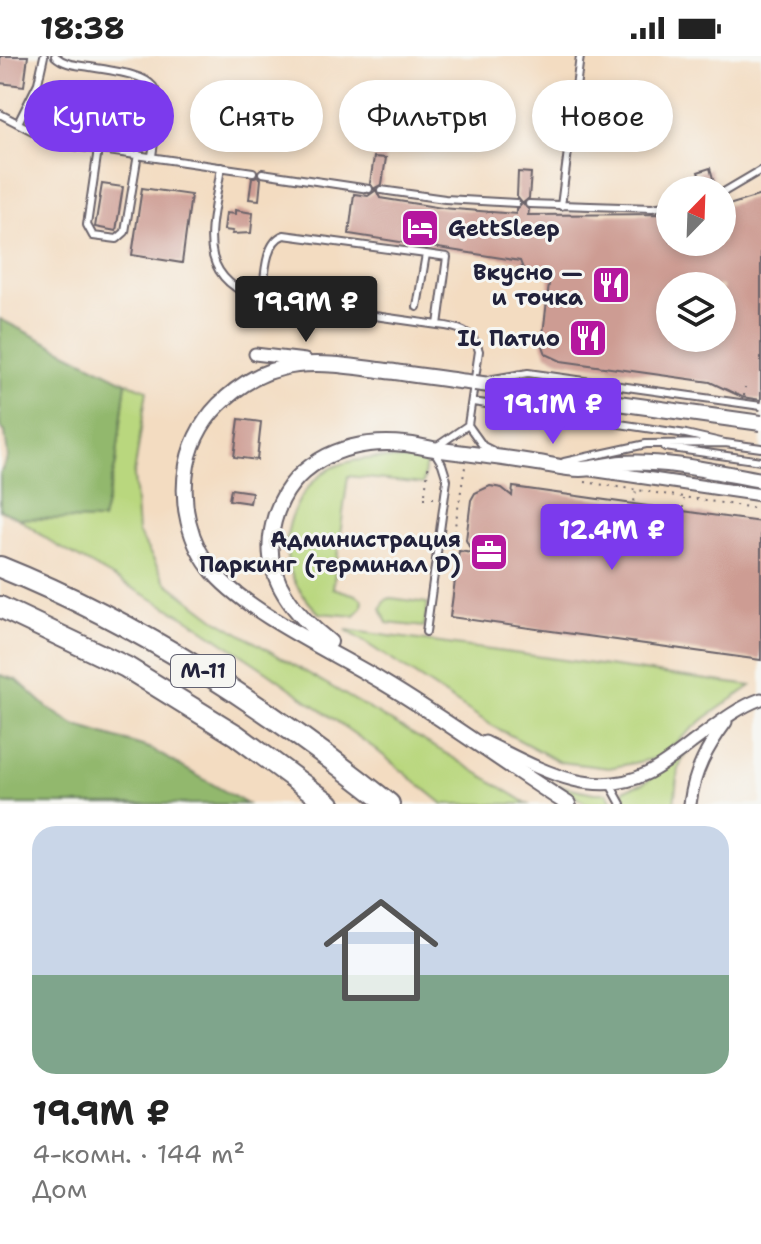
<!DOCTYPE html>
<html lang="ru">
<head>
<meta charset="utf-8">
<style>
  body { margin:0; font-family:"Shantell Sans",sans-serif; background:#f2f2f2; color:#222; height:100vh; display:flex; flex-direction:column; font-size:30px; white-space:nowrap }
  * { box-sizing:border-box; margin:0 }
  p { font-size:26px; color:#767676 }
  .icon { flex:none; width:44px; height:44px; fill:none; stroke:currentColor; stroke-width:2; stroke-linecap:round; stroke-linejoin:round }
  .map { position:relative; height:748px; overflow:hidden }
  .sheet { display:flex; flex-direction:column; background:#fff; flex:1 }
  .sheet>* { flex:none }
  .banner { position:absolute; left:24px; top:24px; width:714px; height:72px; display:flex; gap:16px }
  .needle { width:52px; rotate:23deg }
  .fabs { position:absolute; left:656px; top:120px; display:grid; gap:16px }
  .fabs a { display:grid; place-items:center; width:80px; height:80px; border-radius:50%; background:#fff; box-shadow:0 4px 12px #0003; font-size:40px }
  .price { position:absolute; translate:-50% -68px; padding:0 18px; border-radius:8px; background:#7c3aed; color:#fff; font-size:26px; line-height:52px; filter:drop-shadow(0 2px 4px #0008) }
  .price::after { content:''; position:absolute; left:50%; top:48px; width:24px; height:18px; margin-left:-12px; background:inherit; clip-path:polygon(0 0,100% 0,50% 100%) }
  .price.active { background:#222; color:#fff }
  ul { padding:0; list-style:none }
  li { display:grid; align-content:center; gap:16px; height:424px; padding:0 32px }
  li+li { border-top:2px solid #e0e0e0 }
  li span { display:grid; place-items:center; height:248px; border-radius:24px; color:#555 }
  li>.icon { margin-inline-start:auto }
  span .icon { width:144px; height:144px; fill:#fffc; stroke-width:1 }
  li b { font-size:34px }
  .pill { padding:0 28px; border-radius:36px; background:#fff; box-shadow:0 4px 12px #0003; font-size:28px; line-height:72px }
  .pill.active { background:#7c3aed; color:#fff }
  .status { display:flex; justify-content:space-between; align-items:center; height:56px; padding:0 40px; background:#fff; direction:ltr }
  .status svg { height:22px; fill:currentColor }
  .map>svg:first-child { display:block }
  .green { fill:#b9d77e; stroke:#6e7c5c; stroke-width:2 }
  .forest { fill:#92b86d; stroke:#5a6d54; stroke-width:2 }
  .building { fill:#cd9c93; fill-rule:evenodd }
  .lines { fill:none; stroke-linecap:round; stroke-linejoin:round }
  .service-casing { stroke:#6b636a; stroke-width:10 }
  .minor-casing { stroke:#6b636a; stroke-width:15 }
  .tertiary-casing { stroke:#6b636a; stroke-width:18 }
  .motorway-casing { stroke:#6b636a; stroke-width:24 }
  .path { stroke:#6b636a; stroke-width:2; stroke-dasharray:2 6; stroke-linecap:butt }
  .service { stroke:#fff; stroke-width:6 }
  .minor { stroke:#fff; stroke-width:11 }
  .tertiary { stroke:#fff; stroke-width:14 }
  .motorway { stroke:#fff; stroke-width:20 }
  .service-bridge-casing { stroke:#6b636a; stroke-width:10; stroke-linecap:butt }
  .tertiary-bridge-casing { stroke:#6b636a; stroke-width:18; stroke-linecap:butt }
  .service-bridge { stroke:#fff; stroke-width:6 }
  .tertiary-bridge { stroke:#fff; stroke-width:14 }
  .labels { text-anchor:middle; stroke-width:6; stroke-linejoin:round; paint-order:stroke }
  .shield { fill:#f6f6f2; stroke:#626272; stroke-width:2 }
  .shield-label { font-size:20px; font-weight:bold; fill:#22223b }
  .poi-label { font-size:22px; font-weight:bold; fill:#22223b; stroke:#f6f6f2; text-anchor:end }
</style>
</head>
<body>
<div class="status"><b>18:38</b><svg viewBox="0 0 49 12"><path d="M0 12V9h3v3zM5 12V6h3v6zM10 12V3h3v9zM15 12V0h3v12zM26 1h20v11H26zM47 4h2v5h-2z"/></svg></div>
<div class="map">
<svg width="761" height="748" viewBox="0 0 761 748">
  <rect width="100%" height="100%" fill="#f6f6f2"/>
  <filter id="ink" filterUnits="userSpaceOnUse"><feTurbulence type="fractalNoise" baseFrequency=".0125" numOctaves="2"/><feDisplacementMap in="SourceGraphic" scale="16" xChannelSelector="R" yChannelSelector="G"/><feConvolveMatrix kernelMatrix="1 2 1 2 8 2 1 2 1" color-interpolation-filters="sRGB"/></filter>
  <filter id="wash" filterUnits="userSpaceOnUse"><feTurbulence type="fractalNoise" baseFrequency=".006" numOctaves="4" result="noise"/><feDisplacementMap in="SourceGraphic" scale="32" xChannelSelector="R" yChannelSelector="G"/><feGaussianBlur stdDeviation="1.8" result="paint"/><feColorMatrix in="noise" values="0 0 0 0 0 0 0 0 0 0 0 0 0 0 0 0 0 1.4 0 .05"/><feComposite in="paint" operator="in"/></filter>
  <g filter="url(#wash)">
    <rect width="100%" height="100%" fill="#f3dcc1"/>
    <path class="green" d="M126 326 147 334 134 419 138 476 166 526 215 563 452 701 528 748H443L374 692 269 617 188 563 54 488 18 462 102 464 116 407Z
      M376 402 426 405 423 428 348 420 333 532 356 539 363 544 362 551 355 560 319 557C309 547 299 536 293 522 275 483 296 429 334 411 347 405 363 403 376 402Z
      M391 542 428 547 424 571 387 567 381 553 385 544Z
      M346 574 751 630 705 662 658 702 609 712 560 706 491 669Z
      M685 698 678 714 674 748H628L623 739 625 733 642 728Z
      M557 729 594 737H607L613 748H587Z"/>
    <path class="forest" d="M0 263 126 326 116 407 102 464 18 462 0 454V418L8 401 5 376 0 371Z
      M0 619 17 624 48 652 74 669 149 692 247 748H0Z"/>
    <g id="blocks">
      <path class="building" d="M0 0H28L24 30 0 27Z
        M374 101 386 102 382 128 375 132 380 142 442 152 516 158V153L522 147 517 141 518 116 531 117 529 142 523 147 529 154 528 159 670 158V186H722V151L761 139V344L742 341 710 326 561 305 546 298 542 287 550 219 524 215 520 205 349 178 354 138 368 140 375 135 370 127ZM670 230H722V282H670Z
        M710 112 712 119 716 134H704L698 116Z
        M257 120 261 123 259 144 249 143 252 122Z
        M102 128 123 131 116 175 95 171Z
        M142 132 191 139 182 207 132 199Z
        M235 154 253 157 251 177 232 178 233 175 224 174 226 157 235 158Z
        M239 363 261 366 257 404 234 401Z
        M490 430 502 432 512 440 513 431 761 466V604L450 561 459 495 472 497 466 484 471 444 475 437Z
        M231 433 252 436 250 447 229 444Z"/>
    </g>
  </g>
  <g filter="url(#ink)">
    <use href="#blocks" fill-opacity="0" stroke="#6b636a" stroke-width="2"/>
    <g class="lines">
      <defs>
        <path id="service" d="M55 0C65 9 77 9 90 11 167 23 163 25 152 100
          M0 58 46 82 67 89 253 116
          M18 67 38 27 44 0
          M98 93 87 169 93 180 117 183 125 176 138 98
          M221 111C213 169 190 221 262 244
          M262 117 369 133
          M381 134 445 143 516 147
          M722 137 761 114
          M529 148 652 152 670 149
          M561 150 580 0
          M426 198 284 179C263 186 265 226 262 244L438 269
          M417 251 426 198 447 201 438 269C457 271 474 275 479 295L468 369
          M473 346 686 378 725 387
          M665 391 761 405
          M564 406 646 388 725 387 761 392
          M426 576 447 424 442 408 433 393 468 369 483 390 493 395
          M610 728 621 748"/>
        <path id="minor" d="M255 298 305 304
          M591 414 761 439
          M485 686C535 710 591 746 648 717 664 709 679 697 693 686 715 670 736 652 761 643
          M690 748C694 715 707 692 726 666"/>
        <path id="tertiary" d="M475 327C443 323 411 318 379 314 320 306 274 299 226 342 206 359 192 383 187 409 180 446 189 488 214 517 250 558 333 596 381 625 445 663 505 708 568 748
          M330 586C295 559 263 521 272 474 284 408 344 382 405 388 417 389 429 393 441 394 473 398 506 402 538 407 551 409 566 413 580 413 594 413 608 408 622 407 668 404 716 416 761 424"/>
        <path id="motorway" d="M0 511C142 568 270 653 389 748
          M0 551 126 611 236 679 329 748"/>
      </defs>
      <use href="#service" class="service-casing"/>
      <use href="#minor" class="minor-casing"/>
      <use href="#tertiary" class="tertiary-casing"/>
      <use href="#motorway" class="motorway-casing"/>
      <path class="path" d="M744 340 745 331
        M585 426 761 453
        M425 437 429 407
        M424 442H435
        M630 469 636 434
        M680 476 684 443
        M450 500 465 411"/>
      <use href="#service" class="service"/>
      <use href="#minor" class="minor"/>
      <use href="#tertiary" class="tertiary"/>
      <use href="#motorway" class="motorway"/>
      <defs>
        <path id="service-bridge" d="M488 324 528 317 761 350"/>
        <path id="tertiary-bridge" d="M475 327 761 367"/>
      </defs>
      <use href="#service-bridge" class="service-bridge-casing"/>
      <use href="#tertiary-bridge" class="tertiary-bridge-casing"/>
      <use href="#service-bridge" class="service-bridge"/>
      <use href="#tertiary-bridge" class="tertiary-bridge"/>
    </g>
  </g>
  <defs>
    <symbol id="hotel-square" viewBox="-11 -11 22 22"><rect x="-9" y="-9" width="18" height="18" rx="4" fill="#b5179e" stroke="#f6f6f2"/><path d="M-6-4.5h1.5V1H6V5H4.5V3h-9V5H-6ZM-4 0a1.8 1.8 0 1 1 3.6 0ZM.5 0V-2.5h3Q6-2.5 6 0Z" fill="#fff"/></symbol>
    <symbol id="restaurant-square" viewBox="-11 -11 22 22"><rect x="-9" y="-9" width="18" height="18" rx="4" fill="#b5179e" stroke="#f6f6f2"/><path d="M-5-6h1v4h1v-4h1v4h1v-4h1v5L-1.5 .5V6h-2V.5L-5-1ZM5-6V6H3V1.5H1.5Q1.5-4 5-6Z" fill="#fff"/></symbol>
    <symbol id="office-square" viewBox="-11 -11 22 22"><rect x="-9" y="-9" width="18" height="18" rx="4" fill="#b5179e" stroke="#f6f6f2"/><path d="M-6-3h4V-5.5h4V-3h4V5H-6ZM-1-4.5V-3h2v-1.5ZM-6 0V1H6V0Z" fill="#fff"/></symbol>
  </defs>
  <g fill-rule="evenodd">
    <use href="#hotel-square" x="398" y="150" width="44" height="44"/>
    <use href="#restaurant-square" x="589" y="207" width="44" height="44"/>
    <use href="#restaurant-square" x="566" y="260" width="44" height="44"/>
    <use href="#office-square" x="467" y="474" width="44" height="44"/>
  </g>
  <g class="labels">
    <rect class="shield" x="171" y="599" width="64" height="32" rx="6"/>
    <g class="shield-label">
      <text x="203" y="622">М-11</text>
    </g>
    <g class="poi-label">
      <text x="448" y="180" text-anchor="start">GettSleep</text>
      <text x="583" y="224">Вкусно —<tspan x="583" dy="25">и точка</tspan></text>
      <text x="560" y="290">IL Патио</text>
      <text x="461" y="491">Администрация<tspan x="461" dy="25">Паркинг (терминал D)</tspan></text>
    </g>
  </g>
</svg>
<div class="fabs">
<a><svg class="needle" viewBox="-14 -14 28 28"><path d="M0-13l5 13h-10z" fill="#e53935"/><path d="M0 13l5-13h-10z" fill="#767676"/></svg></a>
<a><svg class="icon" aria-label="layers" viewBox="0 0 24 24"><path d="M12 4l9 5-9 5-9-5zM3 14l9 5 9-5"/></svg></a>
</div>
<b class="price active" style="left:306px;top:288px">19.9M ₽</b>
<b class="price" style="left:553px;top:390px">19.1M ₽</b>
<b class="price" style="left:612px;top:516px">12.4M ₽</b>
<div class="banner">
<a class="pill active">Купить</a>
<a class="pill">Снять</a>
<a class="pill">Фильтры</a>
<a class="pill">Новое</a>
</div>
</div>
<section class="sheet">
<ul>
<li><span style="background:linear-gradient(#c9d6e8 60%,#7fa58c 0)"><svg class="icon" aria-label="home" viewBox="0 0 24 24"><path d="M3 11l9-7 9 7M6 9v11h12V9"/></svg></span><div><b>19.9M ₽</b><p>4-комн. · 144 m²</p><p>Дом</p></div></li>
</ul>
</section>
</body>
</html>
